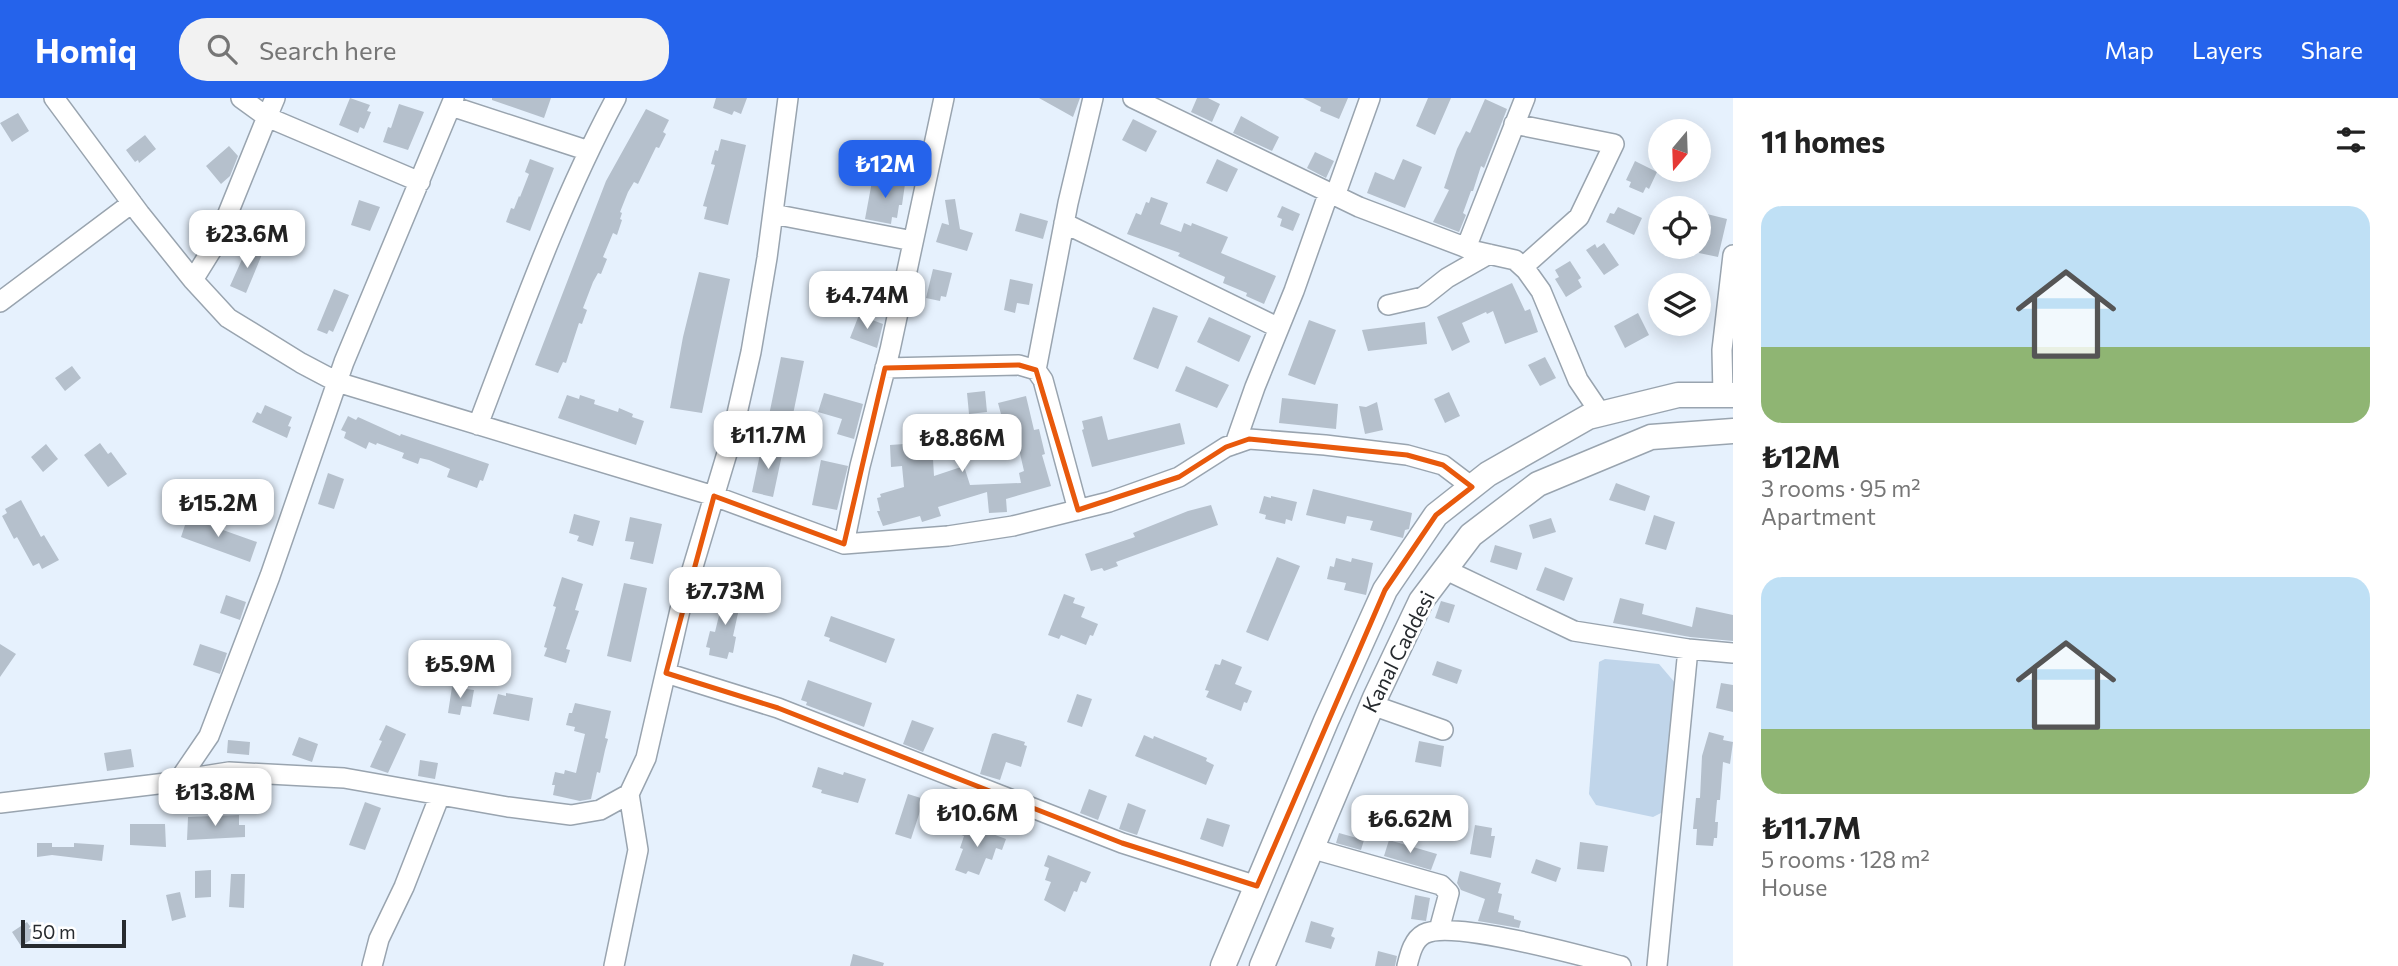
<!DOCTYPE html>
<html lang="en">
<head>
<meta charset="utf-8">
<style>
  body { margin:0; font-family:Commissioner,sans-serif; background:#f2f2f2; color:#222; height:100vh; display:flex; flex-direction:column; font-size:26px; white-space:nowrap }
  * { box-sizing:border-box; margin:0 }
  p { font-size:23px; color:#767676 }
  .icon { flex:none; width:38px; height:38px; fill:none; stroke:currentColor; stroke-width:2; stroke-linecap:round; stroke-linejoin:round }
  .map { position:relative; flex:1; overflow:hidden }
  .drawer { display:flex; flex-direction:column; background:#fff; width:665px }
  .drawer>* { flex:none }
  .needle { width:46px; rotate:199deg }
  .controls { position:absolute; left:1648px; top:21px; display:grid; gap:14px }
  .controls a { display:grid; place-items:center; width:63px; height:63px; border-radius:50%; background:#fff; box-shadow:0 4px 18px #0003; font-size:35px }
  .scale { position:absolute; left:21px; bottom:18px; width:105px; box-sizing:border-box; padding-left:7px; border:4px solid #272b2f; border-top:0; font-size:19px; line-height:24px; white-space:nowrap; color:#272b2f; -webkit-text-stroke:5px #fff; paint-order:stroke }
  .price { position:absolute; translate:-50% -60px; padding:0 16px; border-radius:14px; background:#fff; color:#222; font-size:23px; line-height:46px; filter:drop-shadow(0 2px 4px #0008) }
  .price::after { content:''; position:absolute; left:50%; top:42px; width:21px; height:16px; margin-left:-10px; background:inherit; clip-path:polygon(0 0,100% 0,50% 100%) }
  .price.selected { background:#2563eb; color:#fff }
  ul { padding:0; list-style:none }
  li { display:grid; align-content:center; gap:14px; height:371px; padding:0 28px }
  li span { display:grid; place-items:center; height:217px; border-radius:21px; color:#555 }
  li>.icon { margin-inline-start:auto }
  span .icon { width:126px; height:126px; fill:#fffc; stroke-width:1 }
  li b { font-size:30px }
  h2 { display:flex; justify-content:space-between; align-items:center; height:84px; padding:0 28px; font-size:30px }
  header { display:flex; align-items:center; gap:42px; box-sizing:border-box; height:98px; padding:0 35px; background:#2563eb; color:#fff }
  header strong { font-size:33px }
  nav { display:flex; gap:38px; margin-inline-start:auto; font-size:24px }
  .search { width:490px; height:63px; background:#f2f2f2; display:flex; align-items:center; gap:18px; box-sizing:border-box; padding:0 24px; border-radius:28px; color:#767676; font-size:26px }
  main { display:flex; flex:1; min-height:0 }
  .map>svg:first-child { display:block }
  .green { fill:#c0d5ea }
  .building { fill:#b5c0cc }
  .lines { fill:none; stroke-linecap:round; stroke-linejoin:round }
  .minor-casing { stroke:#99a4af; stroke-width:22 }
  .major-casing { stroke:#99a4af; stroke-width:27 }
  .minor { stroke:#fff; stroke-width:19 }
  .major { stroke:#fff; stroke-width:24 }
  .marked { fill:none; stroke:#e8590c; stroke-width:5; stroke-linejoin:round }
  .labels { text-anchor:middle; stroke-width:6; stroke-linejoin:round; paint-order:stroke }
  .street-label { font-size:21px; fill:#272b2f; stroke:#fff }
</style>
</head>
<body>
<header>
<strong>Homiq</strong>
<div class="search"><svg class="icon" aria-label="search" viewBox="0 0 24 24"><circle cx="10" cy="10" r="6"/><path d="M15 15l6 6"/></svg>Search here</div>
<nav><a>Map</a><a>Layers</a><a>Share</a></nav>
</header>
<main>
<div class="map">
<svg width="1733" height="868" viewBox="0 0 1733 868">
  <rect width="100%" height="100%" fill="#e6f1fd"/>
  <path class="green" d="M1605 561 1659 566 1676 586 1663 714 1653 719 1596 707 1589 696 1599 564Z"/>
  <path class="building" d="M350 0 370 7 367 13 371 14 364 31 360 29 358 35 339 27Z
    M492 0H551L544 20 492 2Z
    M716 0H747L741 16 734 13 732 17 713 10Z
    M1039 0H1080L1073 19Z
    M1197 0H1208L1220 6 1212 24 1191 14Z
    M1303 0H1348L1339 21 1320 13 1321 9Z
    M1428 0H1451L1435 37 1416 28Z
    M1485 1 1507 11 1484 70 1481 68 1473 93H1471L1463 115 1466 117 1459 134 1433 124 1449 92 1444 90 1457 51 1466 33 1470 35Z
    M399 6 424 14 408 52 383 44 388 29 391 30Z
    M646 11 669 22 663 34 666 36 659 50 656 49 638 86 634 84 628 94 620 114 622 115 620 121 622 122 617 137 613 135 603 159 607 161 601 176 598 175 593 184 583 210 587 212 582 226 579 225 566 265 563 264 558 275 535 267 606 83Z
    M18 15 29 33 12 44 0 25Z
    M1241 18 1279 39 1272 53 1233 35Z
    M1133 21 1157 33 1146 54 1122 42Z
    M145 37 156 51 139 65 138 62 135 64 126 52Z
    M721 41 746 47 728 127 704 121 707 109 703 108 715 67 711 66 715 52 718 53Z
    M229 48 238 58 230 78 221 86 206 68Z
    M1315 54 1334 63 1326 80 1307 70Z
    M530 61 554 70 530 133 506 124 511 110 514 111 519 98 520 99 529 76 525 74Z
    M1217 61 1238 71 1227 94 1206 85Z
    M1403 61 1422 69 1405 110 1367 95 1375 74 1394 82Z
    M1635 63 1657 74 1649 91 1646 89 1643 95 1629 89 1631 84 1626 82Z
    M873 78 905 86 902 107H899L897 120 892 119 891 126 865 121Z
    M1151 99 1168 105 1160 126 1181 134 1184 125 1191 128 1192 125 1228 139 1221 155 1276 178 1264 206 1246 198 1247 195 1223 185 1225 179 1178 158 1180 155 1127 136 1136 115 1141 117 1146 104 1149 105Z
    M955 101 960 131 973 135 967 153 936 144 942 125 949 127 945 102Z
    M359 102 380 109 370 133 351 127Z
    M1282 108 1300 116 1293 133 1280 128 1282 121 1277 119Z
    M1618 109 1642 120 1634 137 1606 124 1610 115 1614 116Z
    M1699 114 1727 121 1718 159 1699 155Z
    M1020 115 1048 123 1043 141 1015 133Z
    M1604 145 1619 167 1604 177 1586 152 1595 146 1597 150Z
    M248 148 263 154 246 195 230 188Z
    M1570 163 1581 180 1578 182 1582 189 1566 199 1555 181 1559 179 1555 172Z
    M933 171 952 175 946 199 941 198 940 203 926 200Z
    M699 174 730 181 702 315 670 310 683 239Z
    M1010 181 1033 186 1029 207 1017 205 1015 215 1004 212Z
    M1512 185 1525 213 1530 211 1538 234 1505 246 1493 213 1487 216 1486 214 1462 225 1470 244 1452 253 1437 219Z
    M334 191 349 197 333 234 329 232 327 236 317 232Z
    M1153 209 1178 218 1158 271 1133 261Z
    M1638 215 1649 237 1625 250 1614 228Z
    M859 217 883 226 877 250 850 240Z
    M1209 219 1251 238 1239 264 1197 244Z
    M1309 222 1336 232 1315 287 1288 277Z
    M1425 224 1427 246 1368 253 1362 232Z
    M781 259 804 263 790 331 767 327Z
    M1545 259 1556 280 1540 288 1528 267Z
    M72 268 81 280 65 293 55 280Z
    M1186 268 1229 287 1217 310 1175 293Z
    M985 293 987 314 969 316 967 295Z
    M1449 294 1460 318 1445 325 1434 301Z
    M824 295 863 306 854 341 837 336 842 321 818 314Z
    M567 297 579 301 580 297 595 302 594 306 618 314 619 310 633 316 632 319 644 323 636 347 558 320Z
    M1026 298 1034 332 1039 331 1045 356 1042 357 1051 388 1006 401 1007 414 989 415 987 394 938 409 941 418 922 424 920 418 883 428 877 413H880L877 400 881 399 880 396 904 389 902 368 891 369 890 347 932 344 934 378 964 368 970 387 1021 385 1019 375 1024 373 1013 325 1004 327 998 305Z
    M1282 300 1338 306 1336 331 1279 325Z
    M1377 304 1383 332 1365 336 1359 308 1366 309Z
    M265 307 292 319 288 328 291 329 287 340 252 324 257 314 261 316Z
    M348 318 356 322 358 319 400 338 401 336 489 366 483 383 480 382 477 390 447 379 450 371 429 362 420 360 418 366 402 360 404 355 377 345 376 347 369 344 366 351 344 340 346 334 341 332Z
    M1102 318 1108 342 1180 325 1185 346 1092 369 1082 332 1084 331 1082 323Z
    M100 345 108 356 111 354 127 376 108 389 84 357Z
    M46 346 58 361 43 374 31 359Z
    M762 347 783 352 773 399 752 394Z
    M821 362 848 368 837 412 812 407Z
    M328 375 344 381 334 411 318 406Z
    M244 384 262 390 260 396 265 398 259 414 236 406Z
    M1616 385 1650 398 1645 413 1609 402Z
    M1313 391 1412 415 1409 431 1405 432 1403 440 1370 432 1373 423 1347 418 1345 426 1306 417Z
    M1264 398 1271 400V398L1297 404 1292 423 1286 421 1285 426 1265 421 1266 417 1259 415Z
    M21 402 41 439 44 437 59 462 42 471 39 465 33 468 17 439 14 441 2 418 7 415 5 411Z
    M1211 407 1218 427 1116 464 1118 468 1104 473 1102 470 1091 473 1085 456 1135 439 1133 435 1188 413Z
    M194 416 208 422 206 426 257 444 250 464 181 439 187 421 192 423Z
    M574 416 600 423 593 448 577 443 579 438 569 435Z
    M1654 417 1675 424 1666 452 1645 446Z
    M630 419 662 426 653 466 630 461 634 444 625 443Z
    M1551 420 1556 434 1533 441 1529 427Z
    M1495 447 1522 455 1517 472 1490 464Z
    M1277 459 1300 468 1268 543 1246 534Z
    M1336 460 1351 464 1352 460 1373 465 1366 497 1344 492 1346 485 1327 481 1330 468 1334 469Z
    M1545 469 1573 480 1564 503 1536 492Z
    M562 479 583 486 575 512 579 513 566 551 570 552 566 565 544 558 547 550 544 549 556 509 553 508Z
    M624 485 647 490 631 564 607 558Z
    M725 493 742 497 733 538 736 539 733 555 729 554 727 561 709 557 710 550 706 549 710 533 715 534Z
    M1064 496 1075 500 1073 505 1085 509 1081 519 1098 526 1093 538 1090 537 1086 547 1061 537 1059 541 1048 537Z
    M226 497 246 504 240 522 220 515Z
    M1620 500 1644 506 1642 516 1692 529 1696 509 1733 517V543L1690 539 1613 525Z
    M1441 503 1455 507 1449 525 1435 520Z
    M831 518 895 541 886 565 829 543 830 540 824 538Z
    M0 546 16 556 0 579Z
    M200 546 227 555 220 576 193 567Z
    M1222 561 1242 569 1235 586 1252 593 1247 605 1244 604 1241 613 1206 599 1209 593 1205 592 1215 566 1220 567Z
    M1437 563 1462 572 1457 586 1432 577Z
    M808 582 872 605 864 629 806 607 807 604 801 602Z
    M1721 585 1733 587V614L1716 610Z
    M452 589 474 592 471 609 462 608 460 617 448 615Z
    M506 595 533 600 529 623 493 616 498 596 506 598Z
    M1077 596 1092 601 1082 629 1067 624Z
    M575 605 611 613 605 640 608 641 605 652 600 675 597 674 591 701 580 703 553 697 555 687H552L555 674 564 676 565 672 576 675 585 636 574 633 575 629 566 627 569 615H572Z
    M912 622 934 630 923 654 903 646Z
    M386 627 406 636 388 675 370 669 382 643 379 642Z
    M1709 634 1724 638 1723 642 1733 644 1730 666 1723 664 1720 702H1717L1715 724H1718L1717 740H1714L1713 748 1696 747 1697 731H1693L1696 700H1700L1702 658Z
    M995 635 1025 644 1024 647 1027 648 1021 669 1006 664 1000 682 980 676 992 636Z
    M1144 637 1153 641 1154 638 1207 660 1206 663 1214 667 1206 687 1135 658Z
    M299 639 318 646 312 664 292 657Z
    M228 642 250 644 249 657 227 655Z
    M1419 643 1444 648 1441 669 1415 664Z
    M131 651 134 669 107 673 104 655Z
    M420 662 438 665 435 681 418 678Z
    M818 669 843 677 844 674 866 681 858 705 821 695 822 692 812 689Z
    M1089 691 1107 698 1098 722 1080 715Z
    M908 696 924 701 911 741 895 736Z
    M365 704 381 710 365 752 349 747Z
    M1128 705 1146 712 1137 737 1119 731Z
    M239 717V727H245V739L187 742 188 719Z
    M1207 720 1230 727 1223 749 1200 741Z
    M963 725 1006 741 1002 752 996 750 992 762 986 760 979 777 968 773 966 776 955 772 963 751 960 750 964 738 959 736Z
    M130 726H165L166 749 130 747Z
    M1475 727 1492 730 1491 738H1495L1491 760 1470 756Z
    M1339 735 1364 742 1361 752 1336 745Z
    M1389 742 1437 756 1431 772 1384 758Z
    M1580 744 1608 748 1604 774 1577 771Z
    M37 745H52V749H74V745L104 747 102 763 52 757 37 759Z
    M1048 757 1091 774 1086 785 1081 783 1077 794 1074 793 1065 814 1044 802 1051 784 1045 782 1049 770 1044 768Z
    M1536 761 1561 770 1556 784 1531 775Z
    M211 772V799L195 800V773Z
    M1460 773 1501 785 1498 795 1502 796 1498 814 1514 818V821L1521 823 1519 830 1478 823 1485 801 1461 792 1457 785Z
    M231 776H245L244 810 229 809Z
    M180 794 186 819 172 823 166 797Z
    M1415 797 1430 800 1426 823 1411 821Z
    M1311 823 1334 830 1331 838 1335 840 1331 851 1305 844Z
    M27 824 37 838 21 848 12 834Z
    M1378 853 1397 858 1395 868H1375Z
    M853 856 884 865 883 868H850Z"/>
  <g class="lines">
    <defs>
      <path id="minor" d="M54 0 140 116 193 182 228 220 301 265 337 284 714 398 844 446 948 438 1013 428 1109 404 1179 379 1226 349 1249 341 1325 347 1407 357 1443 367 1472 389
        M275 0 267 19 420 84
        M1133 0 1359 109 1475 153 1515 162 1526 172 1541 193 1578 282 1601 316
        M451 8 589 53
        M1514 26 1614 46 1579 119 1523 169
        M1335 98 1370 0
        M773 116 913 143
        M1064 125 1279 230
        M1466 150 1525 0
        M193 182 216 145 267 19 241 0
        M0 204 132 105
        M1388 207 1423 199 1447 180 1489 156
        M885 270 1019 267 1036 272 1043 282 1078 412
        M1036 272 1068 105 1093 0
        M1723 297 1722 252 1733 157
        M478 327C520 217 560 104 616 0
        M1235 346 1255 289 1294 193 1329 94
        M844 446 860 368 890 252 944 0
        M1444 471 1574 533 1688 551 1733 555
        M666 575 778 610 1122 745 1257 788
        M1372 607 1443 632
        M179 682 229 674 344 680 508 709 571 717 600 712 629 696 646 660 680 512 731 342 751 254 767 160 788 0
        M0 705 166 685 179 682 209 638 270 478 344 264 454 0
        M1310 750 1441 787 1449 795 1439 832
        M372 868 379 841 404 789 440 697
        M614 868 638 752 629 696
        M1407 868C1410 856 1413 842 1424 836 1452 821 1586 859 1621 868
        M1657 868 1688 551"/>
      <path id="major" d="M1223 868 1326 623 1385 492 1436 417 1488 376 1588 319 1678 297H1733
        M1262 868 1375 600 1421 503 1471 437 1538 386 1651 339 1733 333"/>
    </defs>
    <use href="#minor" class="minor-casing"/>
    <use href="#major" class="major-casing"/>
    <use href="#minor" class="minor"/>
    <use href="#major" class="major"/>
  </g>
  <path class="marked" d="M1019 267 1036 272 1078 412 1179 379 1226 349 1249 341 1407 357 1443 367 1472 389 1436 417 1385 492 1257 788 1122 745 778 610 666 575 714 398 844 446 885 270Z"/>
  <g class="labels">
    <g class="street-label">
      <text transform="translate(1399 554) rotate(-63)" y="7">Kanal Caddesi</text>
    </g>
  </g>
</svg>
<div class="controls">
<a><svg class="needle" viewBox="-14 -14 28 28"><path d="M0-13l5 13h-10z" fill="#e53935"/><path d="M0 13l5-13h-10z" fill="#767676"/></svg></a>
<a><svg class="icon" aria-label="locate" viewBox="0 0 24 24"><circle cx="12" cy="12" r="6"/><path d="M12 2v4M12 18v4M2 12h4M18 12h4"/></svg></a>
<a><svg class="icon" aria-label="layers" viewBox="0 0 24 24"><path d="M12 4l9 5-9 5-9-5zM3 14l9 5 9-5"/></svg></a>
</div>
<div class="scale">50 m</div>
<b class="price selected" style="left:885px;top:102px">₺12M</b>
<b class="price" style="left:247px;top:172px">₺23.6M</b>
<b class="price" style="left:867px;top:233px">₺4.74M</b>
<b class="price" style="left:768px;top:373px">₺11.7M</b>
<b class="price" style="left:962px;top:376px">₺8.86M</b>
<b class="price" style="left:218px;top:441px">₺15.2M</b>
<b class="price" style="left:725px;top:529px">₺7.73M</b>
<b class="price" style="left:460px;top:602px">₺5.9M</b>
<b class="price" style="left:215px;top:730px">₺13.8M</b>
<b class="price" style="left:977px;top:751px">₺10.6M</b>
<b class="price" style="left:1410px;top:757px">₺6.62M</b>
</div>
<section class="drawer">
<h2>11 homes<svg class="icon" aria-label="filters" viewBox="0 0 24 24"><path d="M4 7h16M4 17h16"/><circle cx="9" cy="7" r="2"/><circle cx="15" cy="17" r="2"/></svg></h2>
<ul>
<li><span style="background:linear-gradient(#bfe0f5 65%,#8fb573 0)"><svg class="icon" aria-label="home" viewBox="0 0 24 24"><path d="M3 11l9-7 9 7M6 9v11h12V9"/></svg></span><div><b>₺12M</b><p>3 rooms · 95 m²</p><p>Apartment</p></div></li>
<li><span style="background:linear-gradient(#bfe0f5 70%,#8fb573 0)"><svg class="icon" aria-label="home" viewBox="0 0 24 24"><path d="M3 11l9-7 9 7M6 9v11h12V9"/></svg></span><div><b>₺11.7M</b><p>5 rooms · 128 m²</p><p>House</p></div></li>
</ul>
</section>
</main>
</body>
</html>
